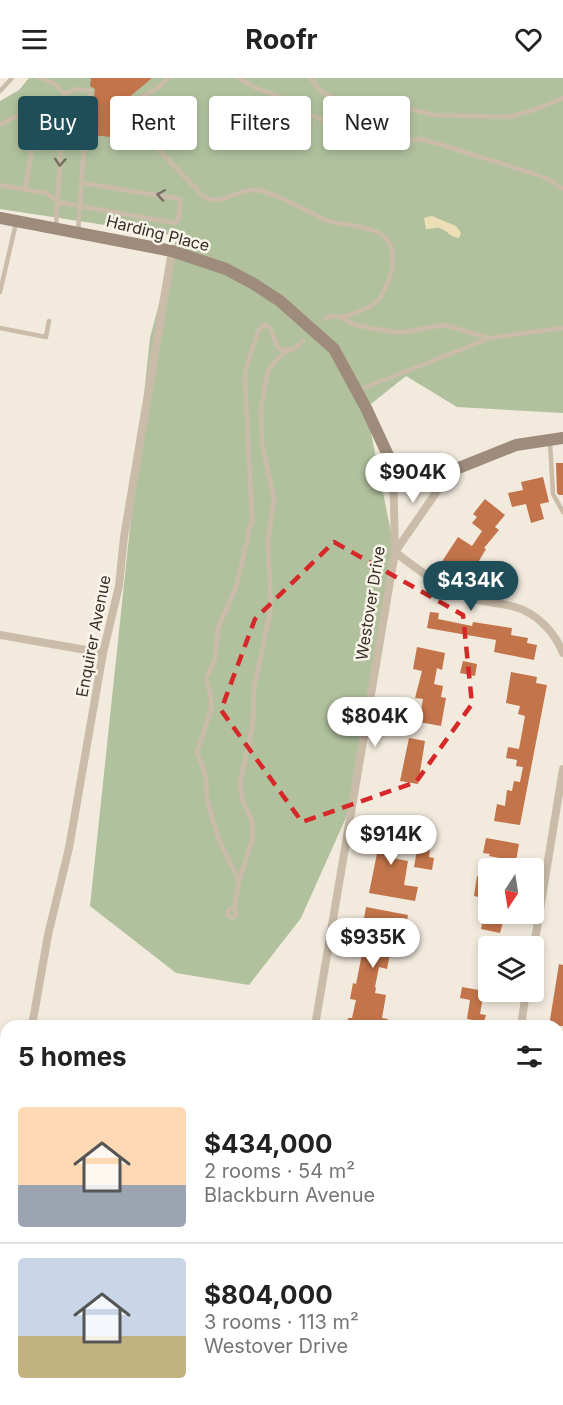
<!DOCTYPE html>
<html lang="en">
<head>
<meta charset="utf-8">
<style>
  body { margin:0; font-family:Inter,sans-serif; background:#f6f6f6; color:#222; height:100vh; display:flex; flex-direction:column; font-size:22px; white-space:nowrap }
  * { box-sizing:border-box; margin:0 }
  p { font-size:20px; color:#767676 }
  .icon { flex:none; width:33px; height:33px; fill:none; stroke:currentColor; stroke-width:2; stroke-linecap:round; stroke-linejoin:round }
  .map { position:relative; flex:1; overflow:hidden }
  .panel { position:absolute; left:0px; top:942px; width:564px; height:386px; display:flex; flex-direction:column; background:#fff; border-radius:18px 18px 0 0; box-shadow:0 3px 9px #0003 }
  .panel>* { flex:none }
  .hud { position:absolute; left:18px; top:18px; width:528px; height:54px; display:flex; gap:12px }
  .needle { width:39px; rotate:192deg }
  .tools { position:absolute; left:478px; top:780px; display:grid; gap:12px }
  .tools a { display:grid; place-items:center; width:66px; height:66px; border-radius:6px; background:#fff; box-shadow:0 3px 9px #0003; font-size:30px }
  .price { position:absolute; translate:-50% -51px; padding:0 14px; border-radius:21px; background:#fff; color:#222; font-size:20px; line-height:39px; filter:drop-shadow(0 2px 3px #0008) }
  .price::after { content:''; position:absolute; left:50%; top:36px; width:18px; height:14px; margin-left:-9px; background:inherit; clip-path:polygon(0 0,100% 0,50% 100%) }
  .price.on { background:#1f4e58; color:#fff }
  ul { padding:0; list-style:none }
  li { display:flex; align-items:center; gap:18px; height:150px; padding:0 18px }
  li+li { border-top:2px solid #e0e0e0 }
  li span { display:grid; place-items:center; flex:none; width:168px; height:120px; border-radius:6px; color:#555 }
  li>.icon { margin-inline-start:auto }
  span .icon { width:72px; height:72px; fill:#fffc; stroke-width:1 }
  li b { font-size:26px }
  h2 { display:flex; justify-content:space-between; align-items:center; height:72px; padding:0 18px; font-size:26px }
  .pill { padding:0 21px; border-radius:6px; background:#fff; box-shadow:0 3px 9px #0003; font-size:21px; line-height:54px }
  .pill.on { background:#1f4e58; color:#fff }
  header { display:flex; justify-content:space-between; align-items:center; height:78px; padding:0 18px; background:#fff; font-size:27px; font-weight:700 }
  .map>svg:first-child { display:block }
  .green { fill:#b1c19e }
  .sand { fill:#ecdfb5 }
  .building { fill:#c3744a }
  .lines { fill:none; stroke-linecap:round; stroke-linejoin:round }
  .lane { stroke:#cabca9; stroke-width:4.5 }
  .street { stroke:#cabca9; stroke-width:8 }
  .secondary { stroke:#9e8b7b; stroke-width:12 }
  .oneway { stroke:#796e63 }
  .marked { fill:none; stroke:#d62828; stroke-width:4.5; stroke-dasharray:12 8; stroke-linejoin:round }
  .labels { text-anchor:middle; stroke-width:5; stroke-linejoin:round; paint-order:stroke }
  .street-label { font-size:16px; fill:#372f29; stroke:#f9f4ea }
</style>
</head>
<body>
<header><svg class="icon" aria-label="menu" viewBox="0 0 24 24"><path d="M4 6h16M4 12h16M4 18h16"/></svg>Roofr<svg class="icon" aria-label="heart" viewBox="0 0 24 24"><path d="M12 20l-8-8c-3-5 5-10 8-4 3-6 11-1 8 4z"/></svg></header>
<div class="map">
<svg width="563" height="1327" viewBox="0 0 563 1327">
  <rect width="100%" height="100%" fill="#f2eadd"/>
  <path class="green" d="M29 0H563V335L457 329 406 298 366 330 395 474 353 724 301 840 249 907 176 895 90 828 150 260 177 158 0 131V23L19 12Z"/>
  <path class="sand" d="M432 138 456 148 461 155 459 160C450 159 449 154 442 151 437 148 432 151 426 151L424 140Z"/>
  <path class="building" d="M91 0H152L127 21 124 46 119 45 118 60 93 57V30L89 27 83 30 85 17 89 22 94 19 95 11 90 8Z
    M556 385H563V417H559L557 415Z
    M543 399 549 424 540 426 544 441 531 445 526 426 512 429 508 415 523 412 521 404Z
    M485 421 505 437 495 449 499 452 484 470 486 471 466 505 439 488 458 459 472 468 482 453 472 445 477 439 473 436Z
    M430 534 439 535 438 541 472 548 473 544 512 550 511 557 528 560 527 565 537 567 534 582 494 574 496 562 427 550Z
    M417 569 445 575 442 592 437 590 434 606 443 608 441 619 446 620 441 648 419 644 423 621 415 620 422 593 413 591Z
    M463 583 477 586 475 598 460 595Z
    M511 594 537 599 536 605 547 607 520 747 494 743 497 726 505 728 507 712 512 713 514 703 520 704 523 689 516 688 517 682 506 680 508 669 519 671 525 638 518 636 520 628 506 625Z
    M409 660 425 663 418 706 400 703Z
    M384 741 404 744 402 757 397 756 392 780 408 783 404 807 418 809 415 823 369 815Z
    M486 760 519 766 516 783 489 778 490 776 483 775Z
    M419 761 431 763 429 779 434 780 432 792 414 789Z
    M477 798 489 800V821L474 818Z
    M366 829 408 837 406 848 383 844 379 863 396 866 394 876H390L387 891 379 889 375 909 376 910 375 915 386 917 382 940 388 941 386 948H347L348 940H352L356 922 350 921 353 905 356 906 363 871 361 870 366 840H364Z
    M484 836 504 841 500 855 481 851Z
    M485 861H489V895L479 893Z
    M559 886 563 887V948H549Z
    M462 909 484 913 480 936 486 937 484 944 467 941 470 922 460 920Z"/>
  <g class="lines">
    <path class="lane" d="M39 0 55 6 64 16 56 148
      M168 0C154 18 130 16 131 43L204 119C220 129 239 110 256 112 269 112 309 134 323 141 350 152 394 142 393 183 393 193 385 213 379 221 373 229 356 235 346 238 338 240 332 235 325 241
      M239 0 256 10 281 19 307 36 355 55 386 64 422 61 532 95 548 101 563 111
      M310 0 322 14 334 20 359 25 382 23 433 37 509 39 534 32 563 20
      M0 13 12 0
      M64 16 77 11 91 13 90 18
      M80 39 88 34 89 31
      M0 47C22 34 51 21 76 29L85 52 78 154
      M0 107 46 115 58 124 175 145 178 141 181 122 175 120 82 105
      M25 112 39 30
      M0 214 16 145
      M340 239 354 247 394 254H404L445 247 488 260
      M0 250 46 259 49 243
      M359 312 490 260 563 250
      M550 364 553 416 563 434
      M239 803 218 760 207 722 206 700 197 674 211 632V620L206 601 215 580 218 550 236 509 252 441 245 300 246 291 258 253 262 248 267 247C276 254 271 265 281 272L294 271 303 263
      M227.5 835a4.5 4.5 0 1 1 9 0a4.5 4.5 0 1 1-9 0Z
      M234 831 239 803 253 759 252 743 243 723 240 705 253 645 254 610 271 530 268 463 274 420 262 366 261 329 268 293 277 281 289 272
      M137 1327 140 1322"/>
    <path class="street" d="M451 393 395 474C418 492 439 507 465 518 481 525 499 524 515 529 537 535 555 555 563 575
      M0 557 103 575
      M534 868 563 691
      M32 948 48 857 69 770 103 575 119 508 124 459 172 173
      M315 948 395 474 393 388
      M521 948 526 914
      M558 1090 563 1094
      M0 1107 6 1079
      M0 1215 6 1219
      M558 1233 563 1237
      M558 1274 563 1267
      M147 1322 155 1327
      M330 1327 335 1322
      M518 1327 522 1322"/>
    <path class="secondary" d="M0 140 172 173 226 191 254 206 280 223 334 271 366 330 393 388 451 393 516 367 563 360"/>
  </g>
  <defs><path id="oneway-chevron" d="M-2-3.5L2.5 0L-2 3.5" fill="none" stroke-width="1.6" stroke-linecap="round" stroke-linejoin="round" transform="scale(1.5)"/></defs>
  <g class="oneway">
    <use href="#oneway-chevron" transform="translate(60 84) rotate(94)"/>
    <use href="#oneway-chevron" transform="translate(161 117) rotate(-171)"/>
  </g>
  <path class="marked" d="M334 464 463 537 472 626 416 704 302 744 221 632 255 541Z"/>
  <g class="labels">
    <g class="street-label">
      <text transform="translate(158 155) rotate(14)" y="6">Harding Place</text>
      <text transform="translate(370 525) rotate(-81)" y="6">Westover Drive</text>
      <text transform="translate(93 558) rotate(-79)" y="6">Enquirer Avenue</text>
    </g>
  </g>
</svg>
<div class="tools">
<a><svg class="needle" viewBox="-14 -14 28 28"><path d="M0-13l5 13h-10z" fill="#e53935"/><path d="M0 13l5-13h-10z" fill="#767676"/></svg></a>
<a><svg class="icon" aria-label="layers" viewBox="0 0 24 24"><path d="M12 4l9 5-9 5-9-5zM3 14l9 5 9-5"/></svg></a>
</div>
<b class="price" style="left:413px;top:426px">$904K</b>
<b class="price on" style="left:471px;top:534px">$434K</b>
<b class="price" style="left:375px;top:670px">$804K</b>
<b class="price" style="left:391px;top:788px">$914K</b>
<b class="price" style="left:373px;top:891px">$935K</b>
<div class="hud">
<a class="pill on">Buy</a>
<a class="pill">Rent</a>
<a class="pill">Filters</a>
<a class="pill">New</a>
</div>
<section class="panel">
<h2>5 homes<svg class="icon" aria-label="filters" viewBox="0 0 24 24"><path d="M4 7h16M4 17h16"/><circle cx="9" cy="7" r="2"/><circle cx="15" cy="17" r="2"/></svg></h2>
<ul>
<li><span style="background:linear-gradient(#ffd9b3 65%,#9aa5b1 0)"><svg class="icon" aria-label="home" viewBox="0 0 24 24"><path d="M3 11l9-7 9 7M6 9v11h12V9"/></svg></span><div><b>$434,000</b><p>2 rooms · 54 m²</p><p>Blackburn Avenue</p></div></li>
<li><span style="background:linear-gradient(#c9d6e8 65%,#c2b280 0)"><svg class="icon" aria-label="home" viewBox="0 0 24 24"><path d="M3 11l9-7 9 7M6 9v11h12V9"/></svg></span><div><b>$804,000</b><p>3 rooms · 113 m²</p><p>Westover Drive</p></div></li>
</ul>
</section>
</div>
</body>
</html>
